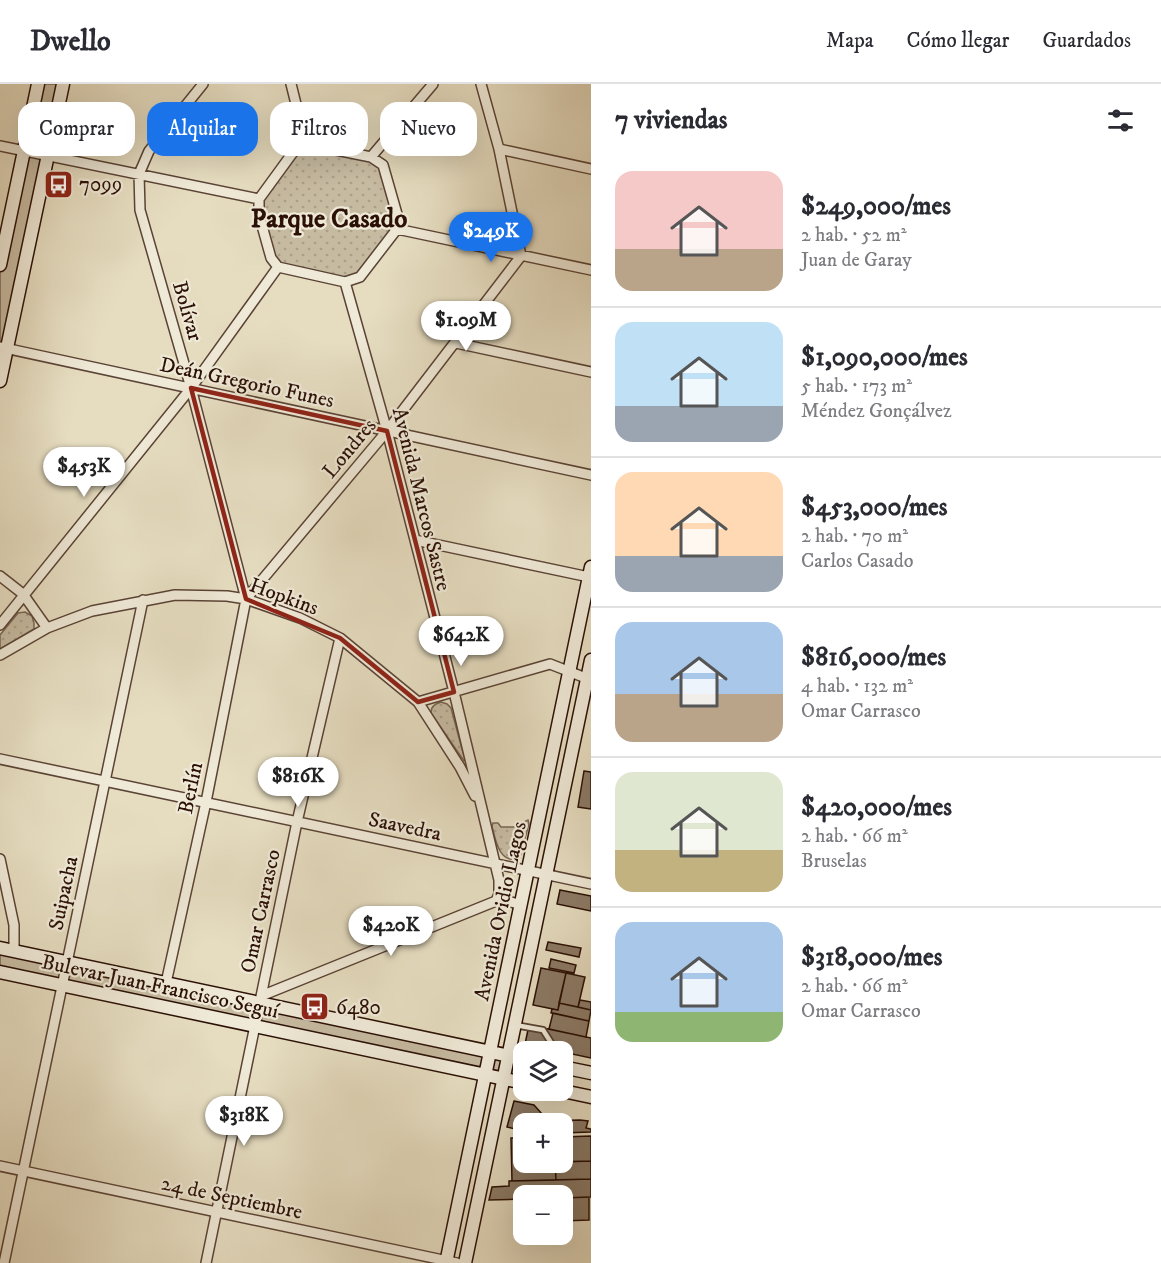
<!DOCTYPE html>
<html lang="es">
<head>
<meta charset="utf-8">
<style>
  body { margin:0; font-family:"IM FELL DW Pica",serif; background:#f7f7f7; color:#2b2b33; height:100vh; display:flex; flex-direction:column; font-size:22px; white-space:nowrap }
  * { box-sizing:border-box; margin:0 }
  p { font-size:20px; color:#7c7c81 }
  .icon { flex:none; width:33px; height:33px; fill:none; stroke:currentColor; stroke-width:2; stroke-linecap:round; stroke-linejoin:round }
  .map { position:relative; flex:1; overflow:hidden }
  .drawer { display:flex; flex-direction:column; background:#fff; width:570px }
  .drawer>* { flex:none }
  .hud { position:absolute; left:18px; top:18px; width:483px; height:54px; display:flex; gap:12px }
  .controls { position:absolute; left:513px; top:957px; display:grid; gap:12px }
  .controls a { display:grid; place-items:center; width:60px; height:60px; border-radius:12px; background:#fff; box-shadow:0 6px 24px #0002; font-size:30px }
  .price { position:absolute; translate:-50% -51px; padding:0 14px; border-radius:21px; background:#fff; color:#222; font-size:20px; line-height:39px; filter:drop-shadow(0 2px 3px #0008) }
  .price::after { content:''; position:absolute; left:50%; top:36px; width:18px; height:14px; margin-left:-9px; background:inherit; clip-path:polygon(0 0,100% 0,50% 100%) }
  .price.active { background:#1a73e8; color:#fff }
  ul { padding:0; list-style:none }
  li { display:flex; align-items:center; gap:18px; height:150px; padding:0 24px }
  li+li { border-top:2px solid #e1e1e2 }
  li span { display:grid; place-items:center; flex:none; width:168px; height:120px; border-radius:18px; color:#555 }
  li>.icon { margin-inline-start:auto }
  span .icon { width:72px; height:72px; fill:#fffc; stroke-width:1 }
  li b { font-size:26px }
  h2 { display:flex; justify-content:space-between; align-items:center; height:72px; padding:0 24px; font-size:26px }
  .tag { padding:0 21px; border-radius:18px; background:#fff; box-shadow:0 6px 24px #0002; font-size:21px; line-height:54px }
  .tag.active { background:#1a73e8; color:#fff }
  header { display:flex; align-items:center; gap:36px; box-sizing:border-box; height:84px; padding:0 30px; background:#fff; border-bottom:2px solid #e1e1e2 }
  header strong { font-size:28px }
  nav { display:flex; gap:33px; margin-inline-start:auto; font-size:21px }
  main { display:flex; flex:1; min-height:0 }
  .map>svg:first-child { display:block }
  .green { fill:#c6baa1; stroke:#786554; stroke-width:1.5 }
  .park { fill:url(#park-dots); stroke:#786554; stroke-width:1.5 }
  .building { fill:#8c7b67; stroke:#2b1006; stroke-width:1.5 }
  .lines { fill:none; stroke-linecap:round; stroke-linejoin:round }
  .service-casing { stroke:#5a4335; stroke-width:8 }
  .minor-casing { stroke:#5a4335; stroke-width:12 }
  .secondary-casing { stroke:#2b1006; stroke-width:15 }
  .service { stroke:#efe9d7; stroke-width:4.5 }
  .minor { stroke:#efe9d7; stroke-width:9 }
  .secondary { stroke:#efe9d7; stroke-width:12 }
  .marked { fill:none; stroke:#8f2418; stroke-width:4.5; stroke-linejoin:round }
  .labels { text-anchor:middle; stroke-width:4.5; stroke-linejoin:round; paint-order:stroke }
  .poi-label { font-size:21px; fill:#2b1006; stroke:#efe9d7; text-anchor:start }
  .street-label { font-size:21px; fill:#2b1006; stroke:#efe9d7 }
  .district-label { font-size:27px; font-weight:bold; fill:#2b1006; stroke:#efe9d7 }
</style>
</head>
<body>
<header>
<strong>Dwello</strong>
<nav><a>Mapa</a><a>Cómo llegar</a><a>Guardados</a></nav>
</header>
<main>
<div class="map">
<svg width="591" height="1179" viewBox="0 0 591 1179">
  <defs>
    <pattern id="park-dots" width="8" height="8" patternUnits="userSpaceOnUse" patternTransform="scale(1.5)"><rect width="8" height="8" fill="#c6baa1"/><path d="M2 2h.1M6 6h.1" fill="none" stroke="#aa9f89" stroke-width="1.8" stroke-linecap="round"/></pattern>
  </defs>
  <rect width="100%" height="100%" fill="#e6ddc1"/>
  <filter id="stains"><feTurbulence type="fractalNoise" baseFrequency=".00333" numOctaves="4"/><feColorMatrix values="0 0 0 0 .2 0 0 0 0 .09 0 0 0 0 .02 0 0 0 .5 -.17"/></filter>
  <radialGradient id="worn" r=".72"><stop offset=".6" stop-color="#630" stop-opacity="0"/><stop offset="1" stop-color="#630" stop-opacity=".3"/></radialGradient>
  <path class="green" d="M38 0H63L0 297V181Z
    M0 864 523 975V999L0 888Z"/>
  <path class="park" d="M317 61 383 81 397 145 360 193 345 198 278 183 271 174 259 115 294 67Z
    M25 528 32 532 34 539V545L0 565V551L18 529Z
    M441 618 447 620 451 624 465 676 464 677 431 629C431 622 435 620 441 618Z
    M528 736 529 740 520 773C500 783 495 755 492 742L493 739H498L501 743H514Z"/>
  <path class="building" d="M584 687 591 688V725L578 723Z
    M560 806 591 812V827L557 820Z
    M548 858 581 864 579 873 546 866Z
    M551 875 576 881 574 889 549 884Z
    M541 884 566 889 558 926 533 921Z
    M566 889 585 893 578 923 559 919Z
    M580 916 591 918V926L578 923Z
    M559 919 591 926 589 937 551 929 552 925 558 926Z
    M553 929 589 937 586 953 549 945Z
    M529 941 591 954V974L525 960Z
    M514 1017 534 1021 542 1030 540 1040H524V1047L507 1043Z
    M580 1036 588 1037 586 1044 591 1045V1048L562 1049V1040H541V1037Z
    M591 1052V1077L562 1078V1053Z
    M511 1054H524V1078H555L556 1096 512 1097Z
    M591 1077V1095L556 1096 555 1078Z
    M591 1095V1113L562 1114V1112H524V1115L489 1116 492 1103 509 1102V1097Z
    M589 1113V1136L562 1137V1114Z"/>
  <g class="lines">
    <defs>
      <path id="service" d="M515 941 543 946 557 968"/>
      <path id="minor" d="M291 0 306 60
        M306 60 371 73 383 81 397 130V145L360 193 345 198 278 183 271 174 259 131V115L294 67Z
        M0 62 259 115
        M499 65 591 85
        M371 73 433 0
        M397 145 591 186
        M345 198 387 347 454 608 499 796V810L496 817
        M456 259 591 288
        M0 263 591 391
        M415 456 589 493
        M0 492 23 510 47 544
        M246 515 387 347 521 172 499 65 481 0
        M0 541 191 304 278 183
        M0 571 47 544 92 527 175 511 227 512 246 515 300 534 340 554 418 618 460 683 475 712
        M418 618 550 580 591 596
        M0 675 591 800
        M0 775 14 841V867
        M166 899 206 718 246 515 191 304 140 126 139 90 149 67 203 0
        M261 912 496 817H508L521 821
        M0 1082 457 1179
        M4 1179 143 516
        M206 1179 297 738 340 554"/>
      <path id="secondary" d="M0 181 38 0
        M0 297 63 0
        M0 864 524 975
        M0 888 524 999
        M562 983 591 989
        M558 1006 591 1013
        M446 1179 591 483
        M465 1179 591 576"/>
    </defs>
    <use href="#service" class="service-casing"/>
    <use href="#minor" class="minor-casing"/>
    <use href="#secondary" class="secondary-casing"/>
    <use href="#service" class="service"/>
    <use href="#minor" class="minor"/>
    <use href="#secondary" class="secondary"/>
  </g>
  <path class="marked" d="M191 304 387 347 454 608 418 618 340 554 246 515Z"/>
  <defs>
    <symbol id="bus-square" viewBox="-11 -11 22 22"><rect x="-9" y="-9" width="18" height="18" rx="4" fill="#8f2418" stroke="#efe9d7"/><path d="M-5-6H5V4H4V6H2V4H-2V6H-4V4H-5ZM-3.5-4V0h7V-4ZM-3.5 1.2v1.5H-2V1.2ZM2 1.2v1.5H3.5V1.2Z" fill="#fff"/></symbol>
  </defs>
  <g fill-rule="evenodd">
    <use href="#bus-square" x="42" y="84" width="33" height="33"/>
    <use href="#bus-square" x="298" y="906" width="33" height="33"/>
  </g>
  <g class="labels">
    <g class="poi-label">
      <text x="79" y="107">7099</text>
      <text x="336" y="930">6480</text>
    </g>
    <g class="street-label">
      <text transform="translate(188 227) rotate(74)" y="7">Bolívar</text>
      <text transform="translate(247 298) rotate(12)" y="7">Deán Gregorio Funes</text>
      <text transform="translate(349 364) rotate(-50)" y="7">Londres</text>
      <text transform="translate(422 415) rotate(76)" y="7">Avenida Marcos Sastre</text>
      <text transform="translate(284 512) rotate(20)" y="7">Hopkins</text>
      <text transform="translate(190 704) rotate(-78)" y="7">Berlín</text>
      <text transform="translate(405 742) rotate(12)" y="7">Saavedra</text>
      <text transform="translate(63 809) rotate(-78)" y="7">Suipacha</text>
      <text transform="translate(260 827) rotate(-78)" y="7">Omar Carrasco</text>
      <text transform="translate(500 827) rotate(-78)" y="7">Avenida Ovidio Lagos</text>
      <text transform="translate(160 902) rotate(12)" y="7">Bulevar Juan Francisco Seguí</text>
      <text transform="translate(232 1113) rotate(12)" y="7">24 de Septiembre</text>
    </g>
    <g class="district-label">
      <text x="329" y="143">Parque Casado</text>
    </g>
  </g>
  <rect width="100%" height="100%" filter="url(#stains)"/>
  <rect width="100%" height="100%" fill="url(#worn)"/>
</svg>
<div class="controls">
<a><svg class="icon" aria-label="layers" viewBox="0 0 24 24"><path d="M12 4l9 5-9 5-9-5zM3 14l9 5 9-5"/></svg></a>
<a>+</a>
<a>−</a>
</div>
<b class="price active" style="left:491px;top:179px">$249K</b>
<b class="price" style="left:466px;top:268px">$1.09M</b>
<b class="price" style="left:84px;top:414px">$453K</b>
<b class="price" style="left:461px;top:583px">$642K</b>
<b class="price" style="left:298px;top:724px">$816K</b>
<b class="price" style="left:391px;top:873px">$420K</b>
<b class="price" style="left:244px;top:1063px">$318K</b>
<div class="hud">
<a class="tag">Comprar</a>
<a class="tag active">Alquilar</a>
<a class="tag">Filtros</a>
<a class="tag">Nuevo</a>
</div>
</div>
<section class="drawer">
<h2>7 viviendas<svg class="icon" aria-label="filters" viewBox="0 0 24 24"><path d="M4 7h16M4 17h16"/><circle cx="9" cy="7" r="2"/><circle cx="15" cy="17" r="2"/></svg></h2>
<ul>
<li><span style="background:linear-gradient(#f6c9c9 65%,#b9a48a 0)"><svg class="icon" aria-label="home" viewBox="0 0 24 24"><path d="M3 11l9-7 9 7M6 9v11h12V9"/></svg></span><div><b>$249,000/mes</b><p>2 hab. · 52 m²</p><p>Juan de Garay</p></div></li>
<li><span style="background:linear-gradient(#bfe0f5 70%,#9aa5b1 0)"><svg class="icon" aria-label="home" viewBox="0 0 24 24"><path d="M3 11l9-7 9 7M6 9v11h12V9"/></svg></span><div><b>$1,090,000/mes</b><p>5 hab. · 173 m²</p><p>Méndez Gonçálvez</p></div></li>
<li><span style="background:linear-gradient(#ffd9b3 70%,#9aa5b1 0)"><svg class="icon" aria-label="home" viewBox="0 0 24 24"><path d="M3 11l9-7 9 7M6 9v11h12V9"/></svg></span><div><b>$453,000/mes</b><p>2 hab. · 70 m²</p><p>Carlos Casado</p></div></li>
<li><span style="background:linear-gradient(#a9c7e8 60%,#b9a48a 0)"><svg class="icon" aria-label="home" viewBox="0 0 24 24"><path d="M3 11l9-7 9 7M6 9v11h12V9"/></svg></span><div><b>$816,000/mes</b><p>4 hab. · 132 m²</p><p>Omar Carrasco</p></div></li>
<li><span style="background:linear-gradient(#dfe7d0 65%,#c2b280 0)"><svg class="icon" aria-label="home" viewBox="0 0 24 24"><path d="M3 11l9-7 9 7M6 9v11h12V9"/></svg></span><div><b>$420,000/mes</b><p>2 hab. · 66 m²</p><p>Bruselas</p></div></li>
<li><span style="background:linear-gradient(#a9c7e8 75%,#8fb573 0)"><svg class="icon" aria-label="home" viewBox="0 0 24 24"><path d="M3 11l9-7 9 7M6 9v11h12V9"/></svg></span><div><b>$318,000/mes</b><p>2 hab. · 66 m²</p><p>Omar Carrasco</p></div></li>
</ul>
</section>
</main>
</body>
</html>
